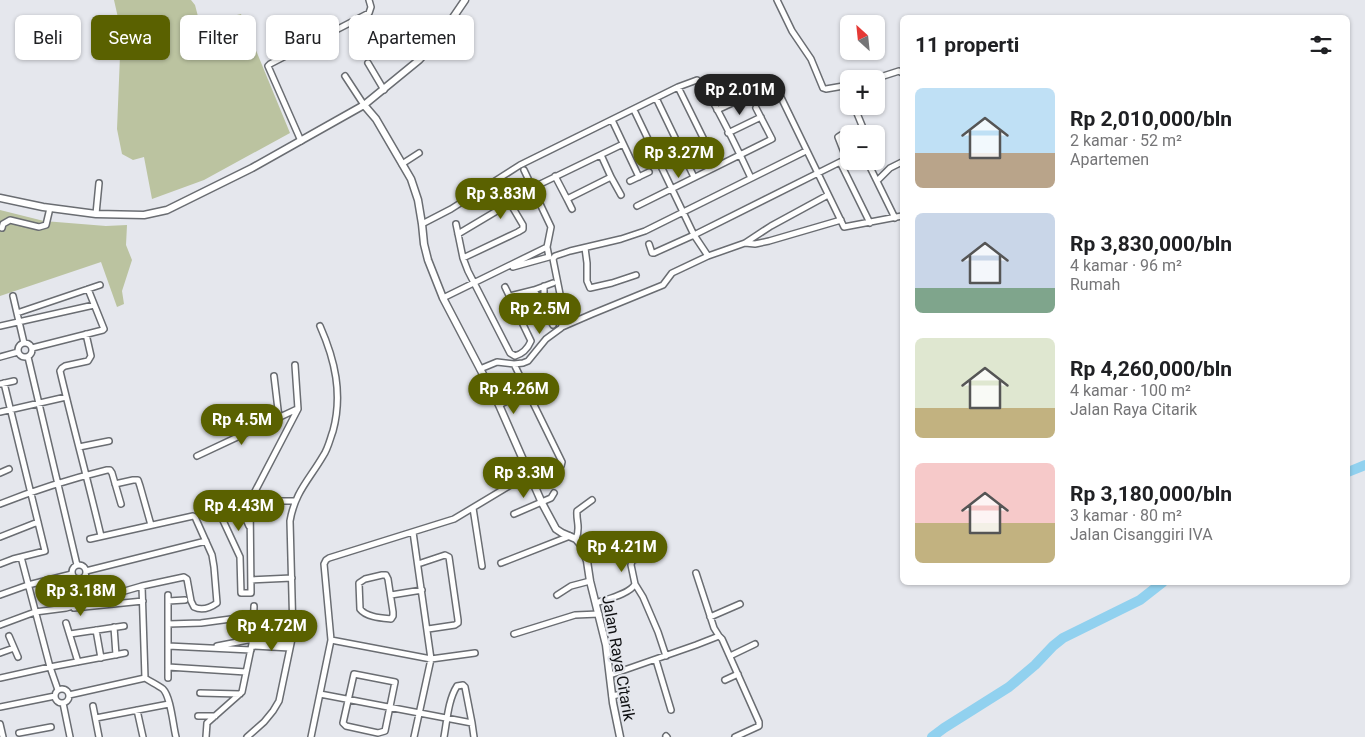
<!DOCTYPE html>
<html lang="id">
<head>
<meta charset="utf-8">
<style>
  body { margin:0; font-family:Roboto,sans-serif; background:#f6f6f6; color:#202124; height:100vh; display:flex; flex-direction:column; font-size:19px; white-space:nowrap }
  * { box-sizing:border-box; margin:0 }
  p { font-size:16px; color:#757577 }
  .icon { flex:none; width:28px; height:28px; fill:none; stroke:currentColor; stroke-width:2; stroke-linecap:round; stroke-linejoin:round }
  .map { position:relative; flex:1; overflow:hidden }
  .details { position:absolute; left:900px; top:15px; width:450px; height:570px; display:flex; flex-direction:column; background:#fff; border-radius:8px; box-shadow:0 1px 4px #0004 }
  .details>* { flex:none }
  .guide { position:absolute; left:15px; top:15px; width:475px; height:45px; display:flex; gap:10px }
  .needle { width:32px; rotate:333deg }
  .buttons { position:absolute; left:840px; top:15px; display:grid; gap:10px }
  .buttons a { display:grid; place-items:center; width:45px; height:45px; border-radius:8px; background:#fff; box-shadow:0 1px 4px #0004; font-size:25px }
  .price { position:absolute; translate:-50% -42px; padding:0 11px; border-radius:18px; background:#5a6100; color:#fff; font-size:16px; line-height:32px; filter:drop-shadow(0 1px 2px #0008) }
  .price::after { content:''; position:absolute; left:50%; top:30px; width:15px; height:11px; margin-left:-8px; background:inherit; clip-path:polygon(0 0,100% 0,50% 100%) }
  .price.on { background:#222; color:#fff }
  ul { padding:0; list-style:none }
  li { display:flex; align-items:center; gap:15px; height:125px; padding:0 15px }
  li span { display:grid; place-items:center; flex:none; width:140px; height:100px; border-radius:8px; color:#555 }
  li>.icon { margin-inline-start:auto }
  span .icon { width:60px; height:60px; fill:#fffc; stroke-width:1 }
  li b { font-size:21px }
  h2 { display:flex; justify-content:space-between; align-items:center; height:60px; padding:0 15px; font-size:21px }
  .pill { padding:0 18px; border-radius:8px; background:#fff; box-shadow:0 1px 4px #0004; font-size:18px; line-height:45px }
  .pill.on { background:#5a6100; color:#fff }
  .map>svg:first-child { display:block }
  .green { fill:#bbc3a0 }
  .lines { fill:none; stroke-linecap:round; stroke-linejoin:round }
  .river { stroke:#91d1ef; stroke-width:10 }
  .minor-casing { stroke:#6a6d72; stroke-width:8 }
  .tertiary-casing { stroke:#6a6d72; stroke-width:9 }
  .minor { stroke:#fff; stroke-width:5 }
  .tertiary { stroke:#fff; stroke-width:6 }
  .labels { text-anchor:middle; stroke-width:4.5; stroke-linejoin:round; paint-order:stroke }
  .street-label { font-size:16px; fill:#111214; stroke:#e5e7ed }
</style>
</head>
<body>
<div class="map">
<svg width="1365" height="737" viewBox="0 0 1365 737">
  <rect width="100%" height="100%" fill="#e5e7ed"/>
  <path class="green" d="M114 0H191L195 5 200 24 241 14 290 133 204 180 152 199 144 157 133 160 122 154 117 129 121 31Z
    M0 210 44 221 106 226 127 225 126 245 132 260 122 291 124 304 117 307 101 262 0 296Z"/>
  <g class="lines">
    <path class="river" d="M1348 472 1365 465
      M932 737 944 728 1009 687 1035 665 1053 646 1063 638 1140 600 1163 582"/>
    <defs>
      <path id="minor" d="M777 0 792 31 811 59 823 88 826 89 849 85
        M368 63 384 90
        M345 76 364 105
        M874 79 899 71 902 73
        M678 87 717 166
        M656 98 694 177
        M854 106 863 128 862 132 859 134
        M634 110 694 235 708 256
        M717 110 760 90 775 85 844 227 902 216
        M612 120 639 177
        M728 133 761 117
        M301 141 268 66 270 64 369 13 371 7 369 0
        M847 160 838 137 841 135 850 134
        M867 161 895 218
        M840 162 870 223
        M402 164 419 153
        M555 176 567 199 611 177 601 155
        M611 177 621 195
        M630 181 649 172
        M877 181 890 168 902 162
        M567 199 572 209
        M637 206 772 139 756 108
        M96 214 99 183
        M422 224 451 209 520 165 678 87 697 80C709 87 743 161 751 178
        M456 224 463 258 468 271 510 353 515 356C522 354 528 348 531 341L505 287
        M2 228 3 224 10 220 39 227 46 225 50 208
        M458 234 510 203 532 188 623 144
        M745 243 755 244 769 241 841 220
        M649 244 652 253H654L694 235 840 162 849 160
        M585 248 587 263V281L590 288 612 283 636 275
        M463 258 518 232 523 229V225L510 203
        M513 267 549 257 547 247
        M534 290 553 325
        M13 296 24 343
        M510 296 534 290 553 283
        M443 298 547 247 551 227 524 170
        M544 308V286
        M17 313 100 285
        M0 326 94 305
        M562 327 592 314 663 285 672 273 708 256 745 243 771 226 828 195
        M86 334 91 356 88 361 65 366 62 368 60 371C73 426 88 481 101 536
        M18 350a7 7 0 1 1 14 0a7 7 0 1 1-14 0Z
        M32 348 103 330 104 329 88 289
        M0 357 18 352
        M28 357 77 565
        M514 364 562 462 561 466 556 469
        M295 365 298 409 250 501 251 593H241L240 557 220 514 250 501H295
        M480 369 497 362 514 364 523 363 528 361 546 339 561 328 565 319 553 259 555 256 570 251 621 239 645 231 806 151
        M274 376 279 418
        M0 384 14 381
        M499 405 528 391
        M0 412 66 397
        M79 447 109 441
        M197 456 297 409
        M0 473 9 469
        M115 484 133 480H138L140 486 151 525
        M0 504C35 490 70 479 107 470H110L112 473 121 504
        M240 506 249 526
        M473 508 482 566
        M514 514 551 498 554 493
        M413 532 431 659 414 737
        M0 537 38 522
        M576 539C581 527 576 522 577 511L592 500
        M21 557 50 667 58 690
        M501 563 570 536
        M0 564 13 559 45 551 4 383
        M418 564 445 555 449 557 458 620V623L455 625 428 629
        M72 572a7 7 0 1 1 14 0a7 7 0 1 1-14 0Z
        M86 571 206 541
        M696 573 714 628 719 636
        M382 575H386L388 579 393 612V616L391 619C381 618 366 617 360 609L359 583 365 579Z
        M81 579 88 602
        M251 580 292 578
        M635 584 643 597 658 632 666 656
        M142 586 145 678
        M0 595 28 585 72 574
        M168 595V678
        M391 595 422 590
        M557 595 571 586 590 581
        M168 601 185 600
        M596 603C607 599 630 594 635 584L631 565 632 561 649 553
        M74 608 143 601
        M710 617 740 604
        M66 623 78 662
        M168 624 201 623 253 616
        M0 625 35 612 66 608 142 586 184 577 187 579 191 601 194 607C202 611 210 608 217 603L214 567 212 555 195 517 193 516 90 539
        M114 627 116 655
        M96 630 101 658
        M70 634 124 626
        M514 634 575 615 599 614
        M9 636 18 657
        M331 640 431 659 475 653
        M252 642 291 643
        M168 646 251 650
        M217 646 253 639
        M252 646 290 648
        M0 653 14 648
        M730 656 755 644
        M656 660 671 710
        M168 667 246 672
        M354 674 395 682 385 731 378 733 346 726 343 723Z
        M610 675 696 645 719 636 722 639 759 722V726L735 737
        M0 678 50 667 125 653
        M725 680 738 674
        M55 696a7 7 0 1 1 14 0a7 7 0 1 1-14 0Z
        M200 693 240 694
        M320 694 472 723 465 687 463 685 457 686C448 700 447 721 444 737
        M69 695 145 678C151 682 158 685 163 689 171 697 173 726 176 737
        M612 696 626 693
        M63 703 70 737
        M93 706 99 737
        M0 707 55 696
        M137 710 143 737
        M198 716H215
        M96 718 169 704
        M472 723 474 737
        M0 724 3 737
        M19 733 51 727
        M666 736 667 737
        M206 737 207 723 242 692 253 639 254 606
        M247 737 264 722 273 711 279 701 293 634 290 521C295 492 309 480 323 456 328 449 330 439 333 431 343 394 335 360 320 326
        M311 737 331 640 324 564 326 560 329 558 454 519 529 474"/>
      <path id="tertiary" d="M364 105 376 119 411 179 418 200 422 224 424 244 428 260 443 298 499 405 542 503 556 529 562 533 576 539 581 545 587 561 590 581 606 645 613 703 620 737
        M0 198 43 207 96 214 144 215 167 210 252 168 364 105 419 60 439 38 465 0"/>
    </defs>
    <use href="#minor" class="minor-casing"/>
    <use href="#tertiary" class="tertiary-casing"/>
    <use href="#minor" class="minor"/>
    <use href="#tertiary" class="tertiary"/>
  </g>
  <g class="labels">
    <g class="street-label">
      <text transform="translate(619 658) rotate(80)" y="6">Jalan Raya Citarik</text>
    </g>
  </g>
</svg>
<div class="buttons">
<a><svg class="needle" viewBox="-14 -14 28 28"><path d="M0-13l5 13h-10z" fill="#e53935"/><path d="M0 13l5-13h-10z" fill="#757577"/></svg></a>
<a>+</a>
<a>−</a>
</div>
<b class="price on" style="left:740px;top:116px">Rp 2.01M</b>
<b class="price" style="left:679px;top:179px">Rp 3.27M</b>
<b class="price" style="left:501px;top:220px">Rp 3.83M</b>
<b class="price" style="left:540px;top:335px">Rp 2.5M</b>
<b class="price" style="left:514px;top:415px">Rp 4.26M</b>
<b class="price" style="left:242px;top:446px">Rp 4.5M</b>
<b class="price" style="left:524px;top:499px">Rp 3.3M</b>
<b class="price" style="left:239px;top:532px">Rp 4.43M</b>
<b class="price" style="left:622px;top:573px">Rp 4.21M</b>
<b class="price" style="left:81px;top:617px">Rp 3.18M</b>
<b class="price" style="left:272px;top:652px">Rp 4.72M</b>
<div class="guide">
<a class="pill">Beli</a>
<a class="pill on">Sewa</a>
<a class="pill">Filter</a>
<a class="pill">Baru</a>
<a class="pill">Apartemen</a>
</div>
<section class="details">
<h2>11 properti<svg class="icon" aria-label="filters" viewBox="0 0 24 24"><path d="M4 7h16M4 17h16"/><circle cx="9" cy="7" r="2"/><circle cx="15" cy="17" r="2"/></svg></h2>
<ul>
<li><span style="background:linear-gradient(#bfe0f5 65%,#b9a48a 0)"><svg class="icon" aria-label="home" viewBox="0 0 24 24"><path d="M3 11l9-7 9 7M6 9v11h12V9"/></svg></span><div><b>Rp 2,010,000/bln</b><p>2 kamar · 52 m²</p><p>Apartemen</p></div></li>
<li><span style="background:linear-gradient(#c9d6e8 75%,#7fa58c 0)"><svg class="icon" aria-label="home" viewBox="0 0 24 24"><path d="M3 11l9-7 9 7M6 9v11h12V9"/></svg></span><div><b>Rp 3,830,000/bln</b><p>4 kamar · 96 m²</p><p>Rumah</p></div></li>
<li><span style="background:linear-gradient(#dfe7d0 70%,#c2b280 0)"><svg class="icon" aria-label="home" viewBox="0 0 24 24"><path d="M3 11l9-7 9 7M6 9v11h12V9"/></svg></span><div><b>Rp 4,260,000/bln</b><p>4 kamar · 100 m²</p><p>Jalan Raya Citarik</p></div></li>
<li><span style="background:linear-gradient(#f6c9c9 60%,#c2b280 0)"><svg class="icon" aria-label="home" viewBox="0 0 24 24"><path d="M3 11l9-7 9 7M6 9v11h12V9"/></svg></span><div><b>Rp 3,180,000/bln</b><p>3 kamar · 80 m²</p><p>Jalan Cisanggiri IVA</p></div></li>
</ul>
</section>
</div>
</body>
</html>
